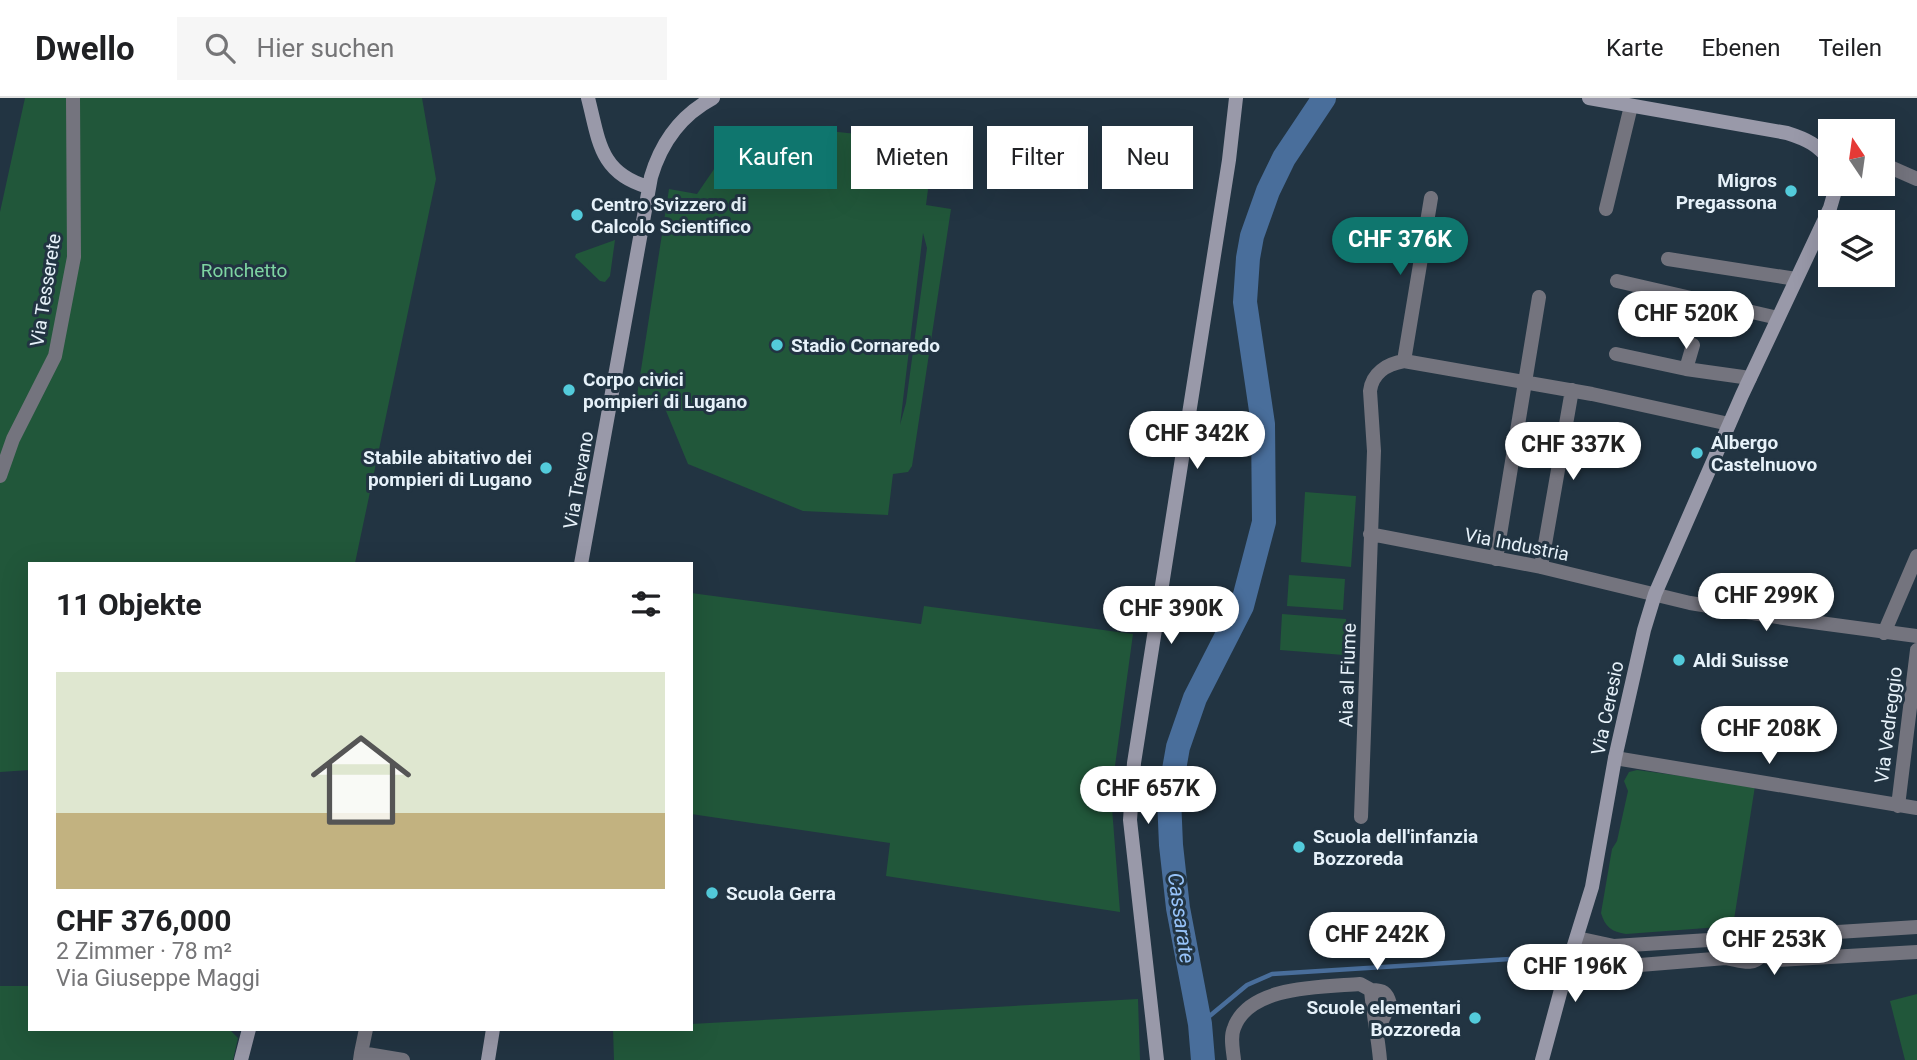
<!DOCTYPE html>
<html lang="de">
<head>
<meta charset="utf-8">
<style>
  body { margin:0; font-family:Roboto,sans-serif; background:#f6f6f6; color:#202124; height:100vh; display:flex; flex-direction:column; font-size:26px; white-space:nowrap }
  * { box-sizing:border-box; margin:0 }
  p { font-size:23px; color:#757577 }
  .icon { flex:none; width:38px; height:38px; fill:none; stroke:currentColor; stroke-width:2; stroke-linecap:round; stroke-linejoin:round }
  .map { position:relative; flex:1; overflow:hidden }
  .panel { position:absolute; left:28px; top:464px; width:665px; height:469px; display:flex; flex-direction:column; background:#fff; border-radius:0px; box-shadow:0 7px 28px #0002 }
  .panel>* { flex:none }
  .hud { position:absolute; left:714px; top:28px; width:665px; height:63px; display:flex; gap:14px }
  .needle { width:46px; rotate:347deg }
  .fabs { position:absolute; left:1818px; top:21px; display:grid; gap:14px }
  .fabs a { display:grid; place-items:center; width:77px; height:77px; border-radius:0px; background:#fff; box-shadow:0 7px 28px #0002; font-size:35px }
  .price { position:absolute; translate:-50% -60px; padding:0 16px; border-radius:24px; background:#fff; color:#222; font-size:23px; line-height:46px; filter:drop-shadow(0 2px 4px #0008) }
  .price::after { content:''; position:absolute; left:50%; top:42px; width:21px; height:16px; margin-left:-10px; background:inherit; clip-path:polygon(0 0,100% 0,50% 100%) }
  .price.current { background:#0f766e; color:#fff }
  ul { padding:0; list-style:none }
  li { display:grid; align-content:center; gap:14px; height:371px; padding:0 28px }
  li span { display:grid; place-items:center; height:217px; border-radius:0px; color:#555 }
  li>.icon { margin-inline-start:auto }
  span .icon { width:126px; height:126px; fill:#fffc; stroke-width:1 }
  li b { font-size:30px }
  h2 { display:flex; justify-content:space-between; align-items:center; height:84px; padding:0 28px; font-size:30px }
  .tag { padding:0 24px; border-radius:0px; background:#fff; box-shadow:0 7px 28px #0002; font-size:24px; line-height:63px }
  .tag.current { background:#0f766e; color:#fff }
  header { display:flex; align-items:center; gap:42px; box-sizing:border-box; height:98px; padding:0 35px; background:#fff; border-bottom:2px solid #e0e0e0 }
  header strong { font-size:33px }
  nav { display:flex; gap:38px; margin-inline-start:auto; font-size:24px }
  .search { width:490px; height:63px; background:#f6f6f6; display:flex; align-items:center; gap:18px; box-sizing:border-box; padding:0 24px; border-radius:0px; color:#757577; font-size:26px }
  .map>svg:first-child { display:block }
  .green { fill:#21573a; fill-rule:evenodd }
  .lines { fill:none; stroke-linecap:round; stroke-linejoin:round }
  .stream { stroke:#496e9b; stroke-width:4.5 }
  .river { stroke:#496e9b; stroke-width:24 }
  .minor { stroke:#74747e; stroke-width:14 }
  .tertiary { stroke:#74747e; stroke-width:14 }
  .secondary { stroke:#9999a9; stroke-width:14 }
  .poi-dot { fill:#53cbdb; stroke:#223442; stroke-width:2.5 }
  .labels { text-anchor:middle; stroke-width:6; stroke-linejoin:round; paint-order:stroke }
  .poi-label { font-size:19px; font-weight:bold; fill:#e6f1f9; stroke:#223442; text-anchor:start }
  .park-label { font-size:19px; fill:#7ed5a2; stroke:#223442 }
  .street-label { font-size:19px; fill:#e6f1f9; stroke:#223442 }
  .water-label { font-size:21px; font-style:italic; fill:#97c3f9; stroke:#223442 }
</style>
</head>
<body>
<header>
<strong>Dwello</strong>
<div class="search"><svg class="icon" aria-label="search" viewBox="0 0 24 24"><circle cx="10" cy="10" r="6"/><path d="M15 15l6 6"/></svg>Hier suchen</div>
<nav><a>Karte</a><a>Ebenen</a><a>Teilen</a></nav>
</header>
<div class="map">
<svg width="1917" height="962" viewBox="0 0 1917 962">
  <rect width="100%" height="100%" fill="#223442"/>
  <path class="green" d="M25 0H422L436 81 355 465 30 466V672L0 674V114Z
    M809 31 934 44 926 107 951 111 912 368 908 374 893 376 888 417 803 413 688 366 664 308 636 304 669 91 697 96 723 58 751 39ZM923 135 927 150 906 305 900 327Z
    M615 142 610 178 605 184 600 183 575 159 576 156Z
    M1305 394 1356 398 1351 469 1301 464Z
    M1289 477 1345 481 1343 512 1287 508Z
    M691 495 921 526 924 508 1133 536 1111 697 1120 814 886 778 890 745 691 716Z
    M1282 516 1346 521 1344 557 1280 552Z
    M1637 672 1755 688 1733 828 1626 836C1612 834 1605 829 1601 815L1612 751 1617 743 1628 693 1624 683 1629 674Z
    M0 888H30V931H229L238 940 233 962H0Z
    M1917 896V962H1905L1890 903Z
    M1138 901 1140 962H614L613 931H691V926Z"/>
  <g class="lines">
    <path class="stream" d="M1200 926 1247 887 1272 876 1557 858"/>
    <path class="river" d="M1203 962 1200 926 1178 810 1171 747 1169 700 1178 649 1195 600 1242 508 1264 424 1263 326 1245 204 1248 160 1252 138 1268 93 1284 60 1324 0"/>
    <path class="minor" d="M1883 66 1917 81
      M1606 111 1631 8
      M1668 161 1796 181
      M1617 183 1778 220
      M1616 256 1686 271 1750 280
      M1404 263 1431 100
      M1686 271 1693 247
      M1370 436 1541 469 1690 505 1790 521 1917 538
      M1496 461 1539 199
      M1541 469 1572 292
      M1884 535 1917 458
      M1615 660 1917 710
      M1898 708 1917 552
      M1361 719 1374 353 1370 293C1372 275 1387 266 1404 263L1592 296 1729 326
      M1762 850V857L1777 862 1917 854
      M1566 873 1726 860C1740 862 1752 869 1762 857
      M1377 933 1390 906C1387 894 1383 892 1371 892 1373 917 1378 938 1380 962
      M361 955 366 931
      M360 962 361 955 403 962
      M1234 962C1233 952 1230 939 1234 930 1249 887 1323 889 1360 886L1371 892"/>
    <path class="tertiary" d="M0 378 13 341 55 258 74 159 73 0
      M1577 840 1614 848 1917 829"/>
    <path class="secondary" d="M588 0C599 42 599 75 648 89
      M1589 0 1787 35C1806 41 1819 47 1830 63
      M581 466 651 79C661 45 681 17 713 0
      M241 962 249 931
      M488 962 493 931
      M1157 962 1130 722 1134 665 1229 62 1236 0
      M1542 962 1566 873 1592 789 1615 660 1644 532 1655 496 1742 297 1830 110 1837 86"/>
  </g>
  <g class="poi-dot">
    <circle cx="1791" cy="93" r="7"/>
    <circle cx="577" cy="117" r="7"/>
    <circle cx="777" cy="247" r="7"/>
    <circle cx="569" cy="292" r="7"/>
    <circle cx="1697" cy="355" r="7"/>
    <circle cx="546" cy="370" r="7"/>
    <circle cx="1679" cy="562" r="7"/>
    <circle cx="1299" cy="749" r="7"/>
    <circle cx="712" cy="795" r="7"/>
    <circle cx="1475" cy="920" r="7"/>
  </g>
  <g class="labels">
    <g class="poi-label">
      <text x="1777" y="89" text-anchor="end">Migros<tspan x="1777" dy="22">Pregassona</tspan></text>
      <text x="591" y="113">Centro Svizzero di<tspan x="591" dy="22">Calcolo Scientifico</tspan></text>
      <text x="791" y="254">Stadio Cornaredo</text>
      <text x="583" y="288">Corpo civici<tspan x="583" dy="22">pompieri di Lugano</tspan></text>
      <text x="1711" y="351">Albergo<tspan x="1711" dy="22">Castelnuovo</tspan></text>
      <text x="532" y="366" text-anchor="end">Stabile abitativo dei<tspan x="532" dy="22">pompieri di Lugano</tspan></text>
      <text x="1693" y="569">Aldi Suisse</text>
      <text x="1313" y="745">Scuola dell'infanzia<tspan x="1313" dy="22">Bozzoreda</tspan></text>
      <text x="726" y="802">Scuola Gerra</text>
      <text x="1461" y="916" text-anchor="end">Scuole elementari<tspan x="1461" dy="22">Bozzoreda</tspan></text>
    </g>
    <g class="park-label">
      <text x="244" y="179">Ronchetto</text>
    </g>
    <g class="street-label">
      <text transform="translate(45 192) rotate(-81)" y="7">Via Tesserete</text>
      <text transform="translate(578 382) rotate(-80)" y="7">Via Trevano</text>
      <text transform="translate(1517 446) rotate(11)" y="7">Via Industria</text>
      <text transform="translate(1347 577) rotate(-88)" y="7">Aia al Fiume</text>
      <text transform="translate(1607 610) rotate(-78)" y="7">Via Ceresio</text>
      <text transform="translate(1888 627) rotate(-83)" y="7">Via Vedreggio</text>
    </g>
    <g class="water-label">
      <text transform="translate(1181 820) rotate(82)" y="7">Cassarate</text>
    </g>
  </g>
</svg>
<div class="fabs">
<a><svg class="needle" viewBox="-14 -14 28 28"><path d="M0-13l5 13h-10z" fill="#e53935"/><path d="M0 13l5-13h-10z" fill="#757577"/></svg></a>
<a><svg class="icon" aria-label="layers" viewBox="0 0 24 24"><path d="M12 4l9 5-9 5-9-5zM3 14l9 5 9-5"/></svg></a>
</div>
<b class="price current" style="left:1400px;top:179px">CHF 376K</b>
<b class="price" style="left:1686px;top:253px">CHF 520K</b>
<b class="price" style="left:1197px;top:373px">CHF 342K</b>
<b class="price" style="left:1573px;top:384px">CHF 337K</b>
<b class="price" style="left:1766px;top:535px">CHF 299K</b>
<b class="price" style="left:1171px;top:548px">CHF 390K</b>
<b class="price" style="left:1769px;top:668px">CHF 208K</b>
<b class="price" style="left:1148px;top:728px">CHF 657K</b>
<b class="price" style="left:1377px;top:874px">CHF 242K</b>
<b class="price" style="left:1774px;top:879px">CHF 253K</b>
<b class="price" style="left:1575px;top:906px">CHF 196K</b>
<div class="hud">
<a class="tag current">Kaufen</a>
<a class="tag">Mieten</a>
<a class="tag">Filter</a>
<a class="tag">Neu</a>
</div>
<section class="panel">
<h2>11 Objekte<svg class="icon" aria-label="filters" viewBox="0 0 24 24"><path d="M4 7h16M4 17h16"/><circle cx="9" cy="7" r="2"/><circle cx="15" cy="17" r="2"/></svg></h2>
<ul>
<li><span style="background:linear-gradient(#dfe7d0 65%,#c2b280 0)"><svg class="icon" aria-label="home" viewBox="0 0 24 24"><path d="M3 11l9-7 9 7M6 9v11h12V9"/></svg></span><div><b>CHF 376,000</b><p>2 Zimmer · 78 m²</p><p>Via Giuseppe Maggi</p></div></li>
</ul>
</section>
</div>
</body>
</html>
